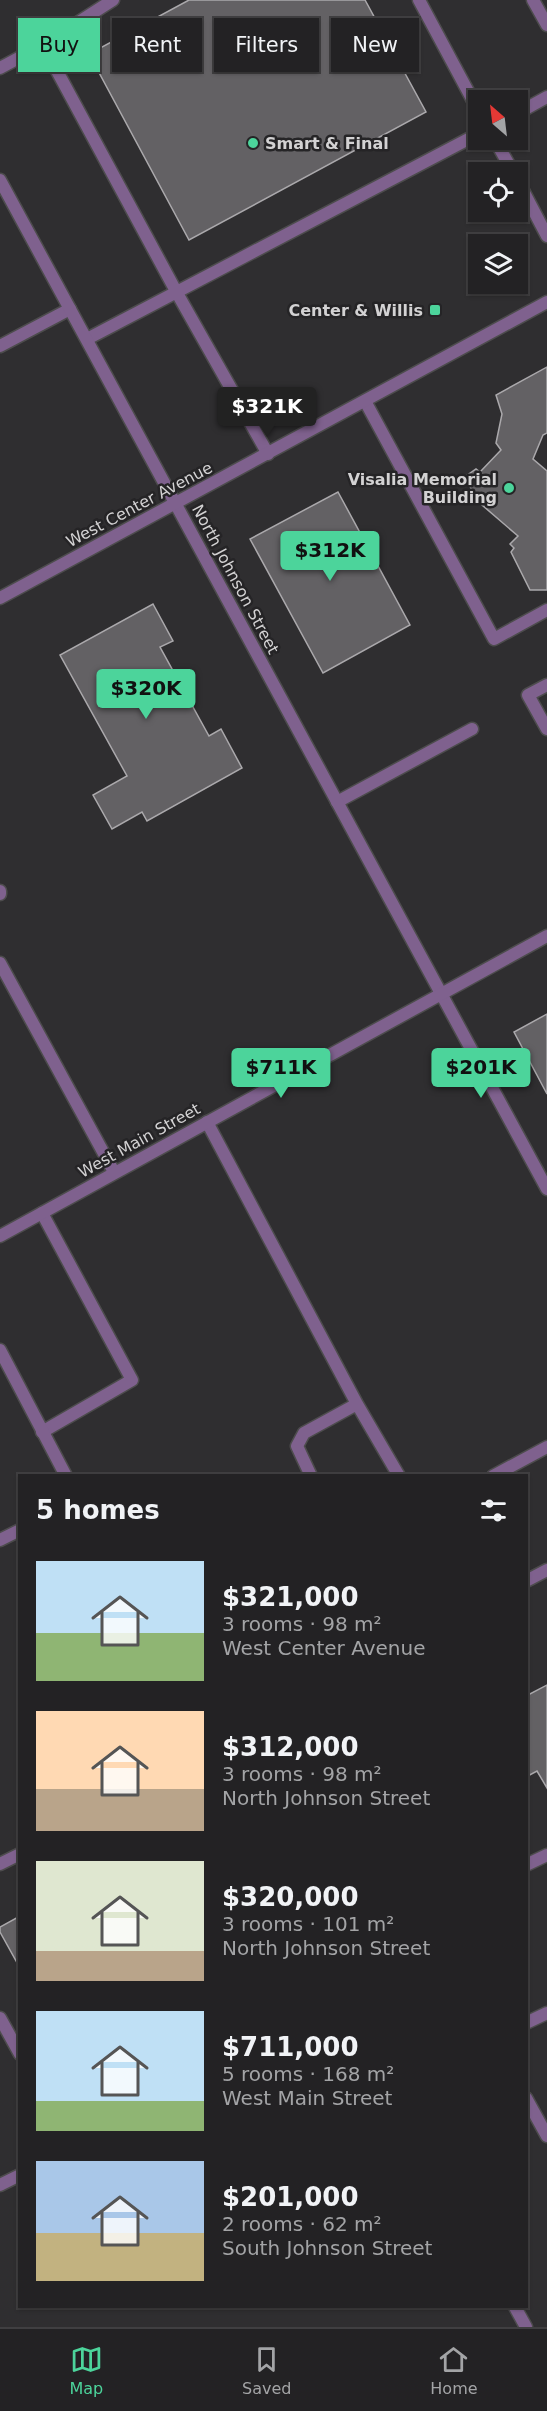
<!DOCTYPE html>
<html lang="en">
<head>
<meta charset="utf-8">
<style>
  body { margin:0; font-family:"DejaVu Sans",sans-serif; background:#2f2f31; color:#f1f3f6; height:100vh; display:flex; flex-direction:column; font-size:22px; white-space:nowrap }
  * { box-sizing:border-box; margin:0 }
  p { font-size:20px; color:#a3a4a6 }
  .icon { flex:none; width:33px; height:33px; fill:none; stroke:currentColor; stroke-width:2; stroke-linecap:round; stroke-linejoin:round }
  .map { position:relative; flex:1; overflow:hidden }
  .drawer { position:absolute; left:18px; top:1474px; width:510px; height:834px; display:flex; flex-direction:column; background:#232224; border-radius:0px; box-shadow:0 2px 4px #0004,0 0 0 2px #403f41 }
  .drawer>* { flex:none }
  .guide { position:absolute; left:18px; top:18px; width:512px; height:54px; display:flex; gap:12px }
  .needle { width:39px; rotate:332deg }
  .controls { position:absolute; left:468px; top:90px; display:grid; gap:12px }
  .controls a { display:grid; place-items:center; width:60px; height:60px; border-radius:0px; background:#232224; box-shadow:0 2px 4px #0004,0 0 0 2px #403f41; font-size:30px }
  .price { position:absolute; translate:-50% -51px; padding:0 14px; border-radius:6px; background:#4cd49b; color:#111; font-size:20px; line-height:39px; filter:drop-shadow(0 2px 3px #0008) }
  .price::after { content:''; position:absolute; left:50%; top:36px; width:18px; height:14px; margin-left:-9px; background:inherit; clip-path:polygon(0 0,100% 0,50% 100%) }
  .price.current { background:#222; color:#fff }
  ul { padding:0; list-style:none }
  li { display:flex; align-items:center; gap:18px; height:150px; padding:0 18px }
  li span { display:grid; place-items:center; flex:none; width:168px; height:120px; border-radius:0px; color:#555 }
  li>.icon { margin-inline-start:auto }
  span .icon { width:72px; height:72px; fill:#fffc; stroke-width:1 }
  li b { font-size:26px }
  h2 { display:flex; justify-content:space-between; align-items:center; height:72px; padding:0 18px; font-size:26px }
  .tag { padding:0 21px; border-radius:0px; background:#232224; box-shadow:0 2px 4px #0004,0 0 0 2px #403f41; font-size:21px; line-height:54px }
  .tag.current { background:#4cd49b; color:#111 }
  .dock { display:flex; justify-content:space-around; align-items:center; height:84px; border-top:2px solid #403f41; background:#232224; font-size:16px; color:#a3a4a6 }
  .dock a { display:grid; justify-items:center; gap:3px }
  .dock .current { color:#4cd49b }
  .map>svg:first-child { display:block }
  .building { fill:#636164; stroke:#aba9ac; stroke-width:1.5 }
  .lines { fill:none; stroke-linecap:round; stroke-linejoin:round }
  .service-casing { stroke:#4d4c4d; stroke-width:15 }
  .minor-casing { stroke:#4d4c4d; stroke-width:15 }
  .tertiary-casing { stroke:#4d4c4d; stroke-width:15 }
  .service { stroke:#7f618e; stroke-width:12 }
  .minor { stroke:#7f618e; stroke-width:12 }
  .tertiary { stroke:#7f618e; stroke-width:12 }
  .poi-dot { fill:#4cd49b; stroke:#252426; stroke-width:2 }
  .labels { text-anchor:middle; stroke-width:5; stroke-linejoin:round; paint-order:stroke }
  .poi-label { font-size:16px; font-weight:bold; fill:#d3d2d3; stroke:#252426; text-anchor:end }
  .street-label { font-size:16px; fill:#d3d2d3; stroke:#252426 }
</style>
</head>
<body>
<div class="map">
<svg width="547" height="2327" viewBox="0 0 547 2327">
  <rect width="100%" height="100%" fill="#2f2e30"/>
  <path class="building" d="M189 0H365L426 112 189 240 89 54Z
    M547 367V433L543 435 533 459 547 471V590H530L511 552 514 548 510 544 518 536 475 499 466 476 476 469 480 472 501 450 496 443 502 414 496 395Z
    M338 492 410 625 323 673 250 539Z
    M153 604 173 641 160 647 209 736 221 729 242 768 147 821 142 812 112 829 93 795 127 776 60 655Z
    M547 1014V1094L514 1032Z
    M547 1685V1788L537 1771 526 1777V1696Z
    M20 1916V1968L0 1932V1927Z"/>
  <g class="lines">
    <defs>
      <path id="service" d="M113 0 43 45 177 293 268 454
        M419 0 478 110
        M0 68 43 45
        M518 113 547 97
        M495 140 513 172
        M518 181 547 236
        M87 339 478 134
        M0 346 70 309
        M365 401 494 639 547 610
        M547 685 528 695 547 729
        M337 802 472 729
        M0 891V894
        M0 963 114 1172
        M207 1122 357 1404 399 1476
        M42 1213 132 1380 42 1432
        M311 1476 297 1446 304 1433 357 1404
        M493 1476 547 1447
        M0 1540 20 1530
        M526 1865 547 1855
        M0 2018 20 2054
        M526 2023 547 2013
        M526 2098 547 2136
        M0 2185 20 2175"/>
      <path id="minor" d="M533 0 547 25
        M0 180 547 1189
        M0 1350 66 1476
        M526 1581 547 1570
        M0 1864 20 1854
        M515 2307 526 2327"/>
      <path id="tertiary" d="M0 598 547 302
        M0 1236 547 936"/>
    </defs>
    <use href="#service" class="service-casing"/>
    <use href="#minor" class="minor-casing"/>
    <use href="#tertiary" class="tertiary-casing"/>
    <use href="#service" class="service"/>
    <use href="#minor" class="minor"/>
    <use href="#tertiary" class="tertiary"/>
  </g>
  <g class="poi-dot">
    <circle cx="253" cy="143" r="6"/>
    <rect x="429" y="304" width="12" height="12" rx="3"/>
    <circle cx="509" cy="488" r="6"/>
  </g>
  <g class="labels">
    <g class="poi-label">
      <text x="265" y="149" text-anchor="start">Smart &amp; Final</text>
      <text x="423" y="316">Center &amp; Willis</text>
      <text x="497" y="485">Visalia Memorial<tspan x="497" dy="18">Building</tspan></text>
    </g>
    <g class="street-label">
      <text transform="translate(139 504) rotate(-28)" y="6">West Center Avenue</text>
      <text transform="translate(236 579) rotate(62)" y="6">North Johnson Street</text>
      <text transform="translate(139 1140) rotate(-29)" y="6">West Main Street</text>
    </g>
  </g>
</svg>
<div class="controls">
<a><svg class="needle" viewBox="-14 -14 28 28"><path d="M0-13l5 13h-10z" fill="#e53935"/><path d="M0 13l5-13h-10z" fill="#a3a4a6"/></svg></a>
<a><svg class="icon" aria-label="locate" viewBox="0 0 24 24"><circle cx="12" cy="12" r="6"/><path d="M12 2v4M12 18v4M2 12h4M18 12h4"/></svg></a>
<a><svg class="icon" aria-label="layers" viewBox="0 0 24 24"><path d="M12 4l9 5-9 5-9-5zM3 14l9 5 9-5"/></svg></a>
</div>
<b class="price current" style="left:267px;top:438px">$321K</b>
<b class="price" style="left:330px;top:582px">$312K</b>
<b class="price" style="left:146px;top:720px">$320K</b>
<b class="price" style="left:281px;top:1099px">$711K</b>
<b class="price" style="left:481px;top:1099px">$201K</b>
<div class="guide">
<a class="tag current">Buy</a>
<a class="tag">Rent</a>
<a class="tag">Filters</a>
<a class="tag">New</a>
</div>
<section class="drawer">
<h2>5 homes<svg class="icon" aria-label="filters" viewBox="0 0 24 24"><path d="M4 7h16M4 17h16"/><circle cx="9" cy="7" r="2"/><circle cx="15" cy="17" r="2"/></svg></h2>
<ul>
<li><span style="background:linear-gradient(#bfe0f5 60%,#8fb573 0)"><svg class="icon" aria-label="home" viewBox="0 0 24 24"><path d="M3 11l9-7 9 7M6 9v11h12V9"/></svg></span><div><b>$321,000</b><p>3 rooms · 98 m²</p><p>West Center Avenue</p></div></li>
<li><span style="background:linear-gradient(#ffd9b3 65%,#b9a48a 0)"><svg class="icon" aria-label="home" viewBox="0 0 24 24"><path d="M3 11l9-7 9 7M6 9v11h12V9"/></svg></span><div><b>$312,000</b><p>3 rooms · 98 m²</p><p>North Johnson Street</p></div></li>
<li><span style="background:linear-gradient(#dfe7d0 75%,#b9a48a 0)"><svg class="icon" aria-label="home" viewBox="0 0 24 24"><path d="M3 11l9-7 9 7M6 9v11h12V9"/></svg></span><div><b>$320,000</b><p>3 rooms · 101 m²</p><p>North Johnson Street</p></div></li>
<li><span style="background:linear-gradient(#bfe0f5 75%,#8fb573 0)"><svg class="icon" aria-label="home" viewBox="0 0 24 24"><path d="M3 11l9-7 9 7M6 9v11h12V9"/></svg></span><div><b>$711,000</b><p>5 rooms · 168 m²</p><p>West Main Street</p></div></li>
<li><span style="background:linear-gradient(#a9c7e8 60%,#c2b280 0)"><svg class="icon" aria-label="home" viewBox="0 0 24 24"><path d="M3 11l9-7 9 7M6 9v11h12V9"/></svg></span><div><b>$201,000</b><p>2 rooms · 62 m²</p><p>South Johnson Street</p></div></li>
</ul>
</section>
</div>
<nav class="dock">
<a class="current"><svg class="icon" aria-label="map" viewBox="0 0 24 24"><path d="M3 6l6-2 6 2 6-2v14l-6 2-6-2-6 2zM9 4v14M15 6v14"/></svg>Map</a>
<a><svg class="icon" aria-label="saved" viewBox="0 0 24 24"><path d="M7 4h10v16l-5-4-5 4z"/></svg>Saved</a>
<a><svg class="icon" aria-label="home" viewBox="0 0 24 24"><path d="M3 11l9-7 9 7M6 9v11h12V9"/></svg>Home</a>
</nav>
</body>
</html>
